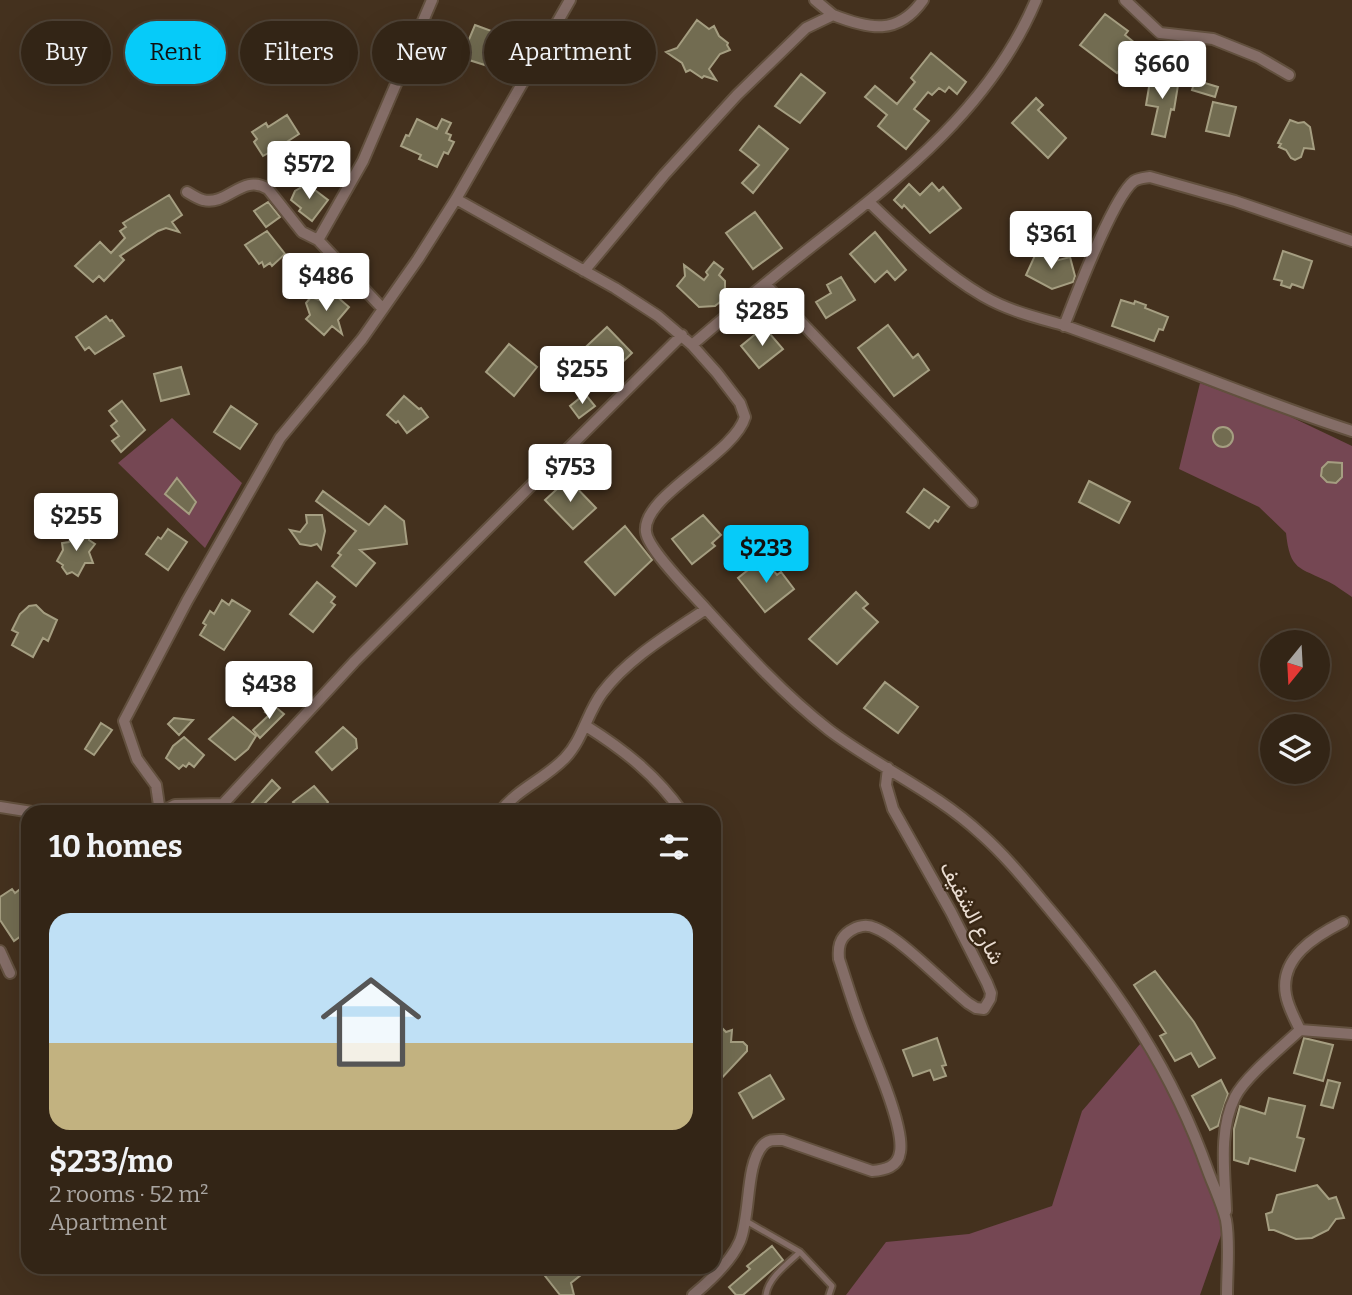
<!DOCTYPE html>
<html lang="en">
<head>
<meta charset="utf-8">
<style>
  body { margin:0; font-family:Bitter,Vazirmatn,serif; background:#3e3123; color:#f1f3f6; height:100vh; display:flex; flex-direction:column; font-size:26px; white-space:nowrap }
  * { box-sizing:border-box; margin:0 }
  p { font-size:23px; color:#a9a5a1 }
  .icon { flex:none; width:38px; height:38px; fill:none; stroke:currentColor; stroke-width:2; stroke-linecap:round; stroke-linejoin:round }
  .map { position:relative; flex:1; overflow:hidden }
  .side { position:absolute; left:21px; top:805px; width:700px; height:469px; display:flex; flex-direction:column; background:#332516; border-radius:21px; box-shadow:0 7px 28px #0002,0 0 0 2px #4e4235 }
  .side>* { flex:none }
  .banner { position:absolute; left:21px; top:21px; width:700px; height:63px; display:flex; gap:14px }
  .needle { width:46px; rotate:198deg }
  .controls { position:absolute; left:1260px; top:630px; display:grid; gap:14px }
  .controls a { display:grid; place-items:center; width:70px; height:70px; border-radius:50%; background:#332516; box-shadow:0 7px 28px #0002,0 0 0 2px #4e4235; font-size:35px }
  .price { position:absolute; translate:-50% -60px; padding:0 16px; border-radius:7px; background:#fff; color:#222; font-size:23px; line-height:46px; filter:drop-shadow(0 2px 4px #0008) }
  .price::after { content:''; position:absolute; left:50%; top:42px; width:21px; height:16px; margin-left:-10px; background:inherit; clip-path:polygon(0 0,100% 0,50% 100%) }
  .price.current { background:#06cbf9; color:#111 }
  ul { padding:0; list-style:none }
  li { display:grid; align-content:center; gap:14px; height:371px; padding:0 28px }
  li span { display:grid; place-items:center; height:217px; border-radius:21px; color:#555 }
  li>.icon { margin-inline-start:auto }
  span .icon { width:126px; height:126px; fill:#fffc; stroke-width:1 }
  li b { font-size:30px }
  h2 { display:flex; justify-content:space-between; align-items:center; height:84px; padding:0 28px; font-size:30px }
  .pill { padding:0 24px; border-radius:32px; background:#332516; box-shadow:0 7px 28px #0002,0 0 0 2px #4e4235; font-size:24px; line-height:63px }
  .pill.current { background:#06cbf9; color:#111 }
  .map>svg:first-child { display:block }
  .green { fill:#754753 }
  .building { fill:#726c51; stroke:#a59e81; stroke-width:2 }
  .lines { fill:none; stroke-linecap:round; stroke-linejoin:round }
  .service-casing { stroke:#62503e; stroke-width:9 }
  .minor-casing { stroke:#62503e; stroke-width:14 }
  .service { stroke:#846d67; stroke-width:5 }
  .minor { stroke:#846d67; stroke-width:10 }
  .labels { text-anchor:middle; stroke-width:5; stroke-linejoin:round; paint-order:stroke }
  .street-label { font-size:21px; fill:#e9dcd1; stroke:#392714 }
</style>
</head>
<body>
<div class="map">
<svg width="1352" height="1295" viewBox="0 0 1352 1295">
  <rect width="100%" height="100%" fill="#44311e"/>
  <path class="green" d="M1200 383 1289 416 1352 446V597C1344 592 1337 586 1329 582 1299 567 1290 571 1286 533L1259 507 1179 469Z
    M172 418 242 483 205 548 118 463Z
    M1147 1036 1226 1221 1200 1295H846L886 1242 969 1234 1052 1206 1082 1111Z"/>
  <path class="building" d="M1105 14 1128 31 1125 35 1135 43 1131 47 1135 50 1117 73 1080 45Z
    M697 20 709 29 714 26 719 36 728 43 727 45 730 50 720 54 709 69 716 80 704 76 702 78 690 70 686 72 682 63 666 52 677 48Z
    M475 25 497 33 495 39 509 44 504 55 499 53 494 68 469 60 470 57 466 56 468 50 465 49Z
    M931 53 966 82 957 94 949 87 945 92 939 88 932 95 928 92 914 109 929 121 906 149 878 126 887 115 865 97 875 86 897 104 915 82 911 78Z
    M801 74 825 93 800 123 775 106Z
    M1151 75 1179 79 1174 110 1171 109 1165 137 1152 134 1158 107 1146 105Z
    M1195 80 1218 87 1215 97 1192 90Z
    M1036 98 1043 105 1038 110 1066 138 1048 158 1012 123Z
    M1213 102 1236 107 1229 136 1206 131Z
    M287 115 299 134 282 145 286 151 276 157 272 151 263 156 254 142 257 139 252 132 266 123 268 127Z
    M417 119 437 129 442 119 451 123 446 133 451 135 449 140 454 142 448 154 444 152 437 167 419 159 421 155 401 146 406 135 409 136Z
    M1290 120 1298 123 1304 122 1310 127 1314 149 1304 148 1301 157 1295 160 1291 158 1286 150 1279 147 1281 144 1278 143Z
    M759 126 788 149 753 193 742 183 759 165 740 150Z
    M932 183 939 191 943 187 961 208 930 233 904 205 902 208 894 200 909 184 920 195Z
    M307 184 328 200 312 221 299 211 301 208 291 200 295 191Z
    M169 195 182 215 172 222 179 232 166 228 158 231 120 256 124 260 104 281 99 276 93 282 75 266 100 242 111 253 125 238 120 231 126 227 123 223Z
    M268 202 280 217 266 227 254 211Z
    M755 212 782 248 753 269 726 233Z
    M267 231 285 254 272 266 270 263 264 267 262 262 259 264 245 245Z
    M875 232 906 270 895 280 887 271 875 282 850 254Z
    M1037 251 1055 261 1070 257 1075 276 1073 282 1052 289 1026 275Z
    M1283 251 1312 261 1303 288 1292 284 1290 288 1281 285 1282 281 1274 279Z
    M714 262 723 269 719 275 725 281V298L715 306 699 307 677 286 685 276 684 265 704 280 708 275 706 272Z
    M841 277 855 300 826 318 816 302 831 293 827 285Z
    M335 295 349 307 338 320 342 334 332 326 324 335 306 319 310 315 306 303 311 297 322 301 326 296 330 300Z
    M1121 300 1134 304 1135 301 1146 305 1145 308 1168 317 1163 330 1159 329 1154 341 1112 326Z
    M106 316 110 321 112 320 124 336 95 354 89 347 85 350 76 337Z
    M888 325 913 358 918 354 929 370 894 396 858 348Z
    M607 327 632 353 610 374 602 365 587 377 573 359Z
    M764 327 783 349 759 368 741 346Z
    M509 344 537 367 514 396 486 372Z
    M181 367 189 394 161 401 154 374Z
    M585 394 595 406 579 418 570 406Z
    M404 396 419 409 421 408 428 417 407 433 398 421 396 423 387 415Z
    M122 401 145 430 121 452 112 441 119 436 111 426 117 421 109 411Z
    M231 406 257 424 240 449 214 432Z
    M1213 437a10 10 0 1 1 20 0a10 10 0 1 1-20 0Z
    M1328 462 1342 463V477L1336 483 1327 482 1321 476 1322 468Z
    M177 478 196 502 189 514 165 494Z
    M568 479 596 508 573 529 545 500Z
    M1089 481 1130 502 1119 523 1079 502Z
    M924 489 949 507 938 522 935 520 929 528 907 512Z
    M323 491 369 525 385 506 404 521 407 544 360 550 375 563 356 586 332 566 341 555 338 553 356 531 316 501Z
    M306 515H322L325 531 321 549 317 544 311 546 300 544 290 530 300 532 307 523Z
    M703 515 721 535 712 543 715 546 692 564 672 539Z
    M625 526 652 560 615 595 585 562Z
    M168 529 187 542 168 570 146 554 158 537 161 539Z
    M75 530 81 534 90 532 89 540 95 544 89 552 93 563H85L78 576 72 572 67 574 62 567 63 565 57 561 63 550 62 543 69 542Z
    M763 558 777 575 781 572 794 589 765 612 738 578Z
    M317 582 335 597 331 602 335 605 313 632 290 614Z
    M856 592 868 604 863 608 878 622 837 664 809 639Z
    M222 600 229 605 232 600 250 611 224 650 200 635 206 625 203 623 210 611 214 614Z
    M36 605 44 613 57 620 48 641 43 638 33 657 12 645 18 633 12 630 20 614 29 606Z
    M885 682 918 707 898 733 864 708Z
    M272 704 284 714 260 738 253 730 269 715 265 712Z
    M233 717 256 736 248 749 235 760 209 739Z
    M174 718 193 720 179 735 168 724Z
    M101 723 112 730 94 755 85 749Z
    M343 727 356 739 357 748 332 770 316 752Z
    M184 737 204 755 194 767 189 763 186 767 183 765 179 769 166 758 173 746Z
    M272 780 280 788 263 805 270 812H244Z
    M314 786 328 802 320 812H286L295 804 293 802Z
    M23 887 28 894V931L14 941 0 920V897L12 889 15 893Z
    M1155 971 1194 1022 1215 1058 1199 1067 1191 1053 1175 1061 1160 1036 1166 1033 1134 985Z
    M714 1020 726 1032 732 1030 731 1042H743L747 1046V1051L720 1080 714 1075Z
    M937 1038 946 1065 942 1066 946 1076 934 1080 930 1070 913 1076 903 1050Z
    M1304 1038 1333 1045 1323 1081 1294 1073Z
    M770 1075 784 1099 753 1118 739 1093Z
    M1221 1080 1228 1094 1218 1126 1210 1130 1192 1096Z
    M1328 1080 1340 1083 1333 1108 1321 1105Z
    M1269 1098 1305 1106 1297 1137 1304 1139 1295 1171 1250 1158 1248 1164 1234 1160V1129L1240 1106 1265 1114Z
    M1317 1185 1329 1199 1336 1197 1344 1218 1336 1219 1328 1230 1312 1238 1296 1239 1274 1230H1269L1266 1214 1272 1212 1277 1195Z
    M772 1246 783 1260 743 1295H736L729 1287 750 1269 747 1266Z
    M538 1267H591L571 1283 574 1295H560Z"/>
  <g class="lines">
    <defs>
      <path id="service" d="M746 1221 800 1252 832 1286 829 1295
        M766 1295C768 1278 788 1263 800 1252"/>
      <path id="minor" d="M815 0 833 15
        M1125 0 1160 33 1213 39 1258 57 1289 75
        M187 192C192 195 198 199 203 200 228 206 242 173 268 189L302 232 318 240 363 161 432 0
        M456 199 615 288 658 316 692 345 717 373 740 403 745 417C734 455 641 496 646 532 648 550 693 594 706 609 745 652 783 694 829 730 878 767 936 792 981 834 1007 857 1029 885 1051 911 1119 991 1173 1072 1208 1171 1214 1187 1222 1204 1226 1220 1230 1242 1227 1272 1227 1295
        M869 202C904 236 941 271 983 296 1009 311 1035 317 1063 325 1080 331 1096 337 1113 343 1193 372 1271 405 1352 431
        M318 240 383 309
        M584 271 664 175 737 95 806 28 833 15C869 29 898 36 923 0
        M765 284 972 502
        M1064 326C1075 298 1113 197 1134 181 1139 178 1144 178 1150 177L1235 201 1352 241
        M692 345C733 310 774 276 816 243 903 175 992 105 1036 0
        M586 726C624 750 656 775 682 812
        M0 807 32 812
        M160 812 156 785 137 759 124 721 187 601 280 438 362 339 418 259 456 199 570 0
        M161 812 175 805 223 804 355 661 682 335
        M500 812C517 789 545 779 565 758 583 739 587 713 602 693 628 658 671 633 706 609
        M0 951 10 973
        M1300 1030C1295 1019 1288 1007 1286 995 1279 958 1315 936 1343 922
        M1226 1211C1225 1174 1218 1131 1235 1097 1245 1077 1283 1046 1300 1030L1352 1034
        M693 1295C710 1281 731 1262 740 1241 751 1214 745 1165 763 1145 769 1139 775 1140 783 1140L872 1171C885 1170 898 1167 900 1152 905 1125 870 1050 860 1022 852 1001 846 980 839 959 838 948 839 938 850 931 857 926 867 924 875 928 900 937 944 984 968 1003L976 1008 984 1009 990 999 991 993 987 983 951 912 893 809 886 785 888 768"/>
    </defs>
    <use href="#service" class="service-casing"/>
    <use href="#minor" class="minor-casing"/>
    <use href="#service" class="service"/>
    <use href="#minor" class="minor"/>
  </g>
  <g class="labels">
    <g class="street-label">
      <text transform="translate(972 913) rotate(62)" y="7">شارع الشقيف</text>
    </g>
  </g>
</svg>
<div class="controls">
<a><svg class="needle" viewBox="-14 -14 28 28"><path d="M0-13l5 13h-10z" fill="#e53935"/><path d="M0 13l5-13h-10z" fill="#a9a5a1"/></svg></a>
<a><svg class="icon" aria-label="layers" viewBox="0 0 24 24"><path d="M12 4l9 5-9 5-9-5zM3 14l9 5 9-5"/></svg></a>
</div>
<b class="price" style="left:1162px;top:101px">$660</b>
<b class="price" style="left:309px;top:201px">$572</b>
<b class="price" style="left:1051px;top:271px">$361</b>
<b class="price" style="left:326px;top:313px">$486</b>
<b class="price" style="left:762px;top:348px">$285</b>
<b class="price" style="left:582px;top:406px">$255</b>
<b class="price" style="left:570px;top:504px">$753</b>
<b class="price" style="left:76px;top:553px">$255</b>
<b class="price current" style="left:766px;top:585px">$233</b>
<b class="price" style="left:269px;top:721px">$438</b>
<div class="banner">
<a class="pill">Buy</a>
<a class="pill current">Rent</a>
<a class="pill">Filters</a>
<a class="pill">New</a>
<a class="pill">Apartment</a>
</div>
<section class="side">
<h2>10 homes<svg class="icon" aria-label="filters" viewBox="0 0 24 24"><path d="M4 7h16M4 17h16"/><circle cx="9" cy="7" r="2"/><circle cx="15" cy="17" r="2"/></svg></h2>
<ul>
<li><span style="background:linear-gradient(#bfe0f5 60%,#c2b280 0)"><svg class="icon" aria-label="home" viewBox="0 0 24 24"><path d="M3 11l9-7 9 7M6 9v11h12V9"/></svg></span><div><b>$233/mo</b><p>2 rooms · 52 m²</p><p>Apartment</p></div></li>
</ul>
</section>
</div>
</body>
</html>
